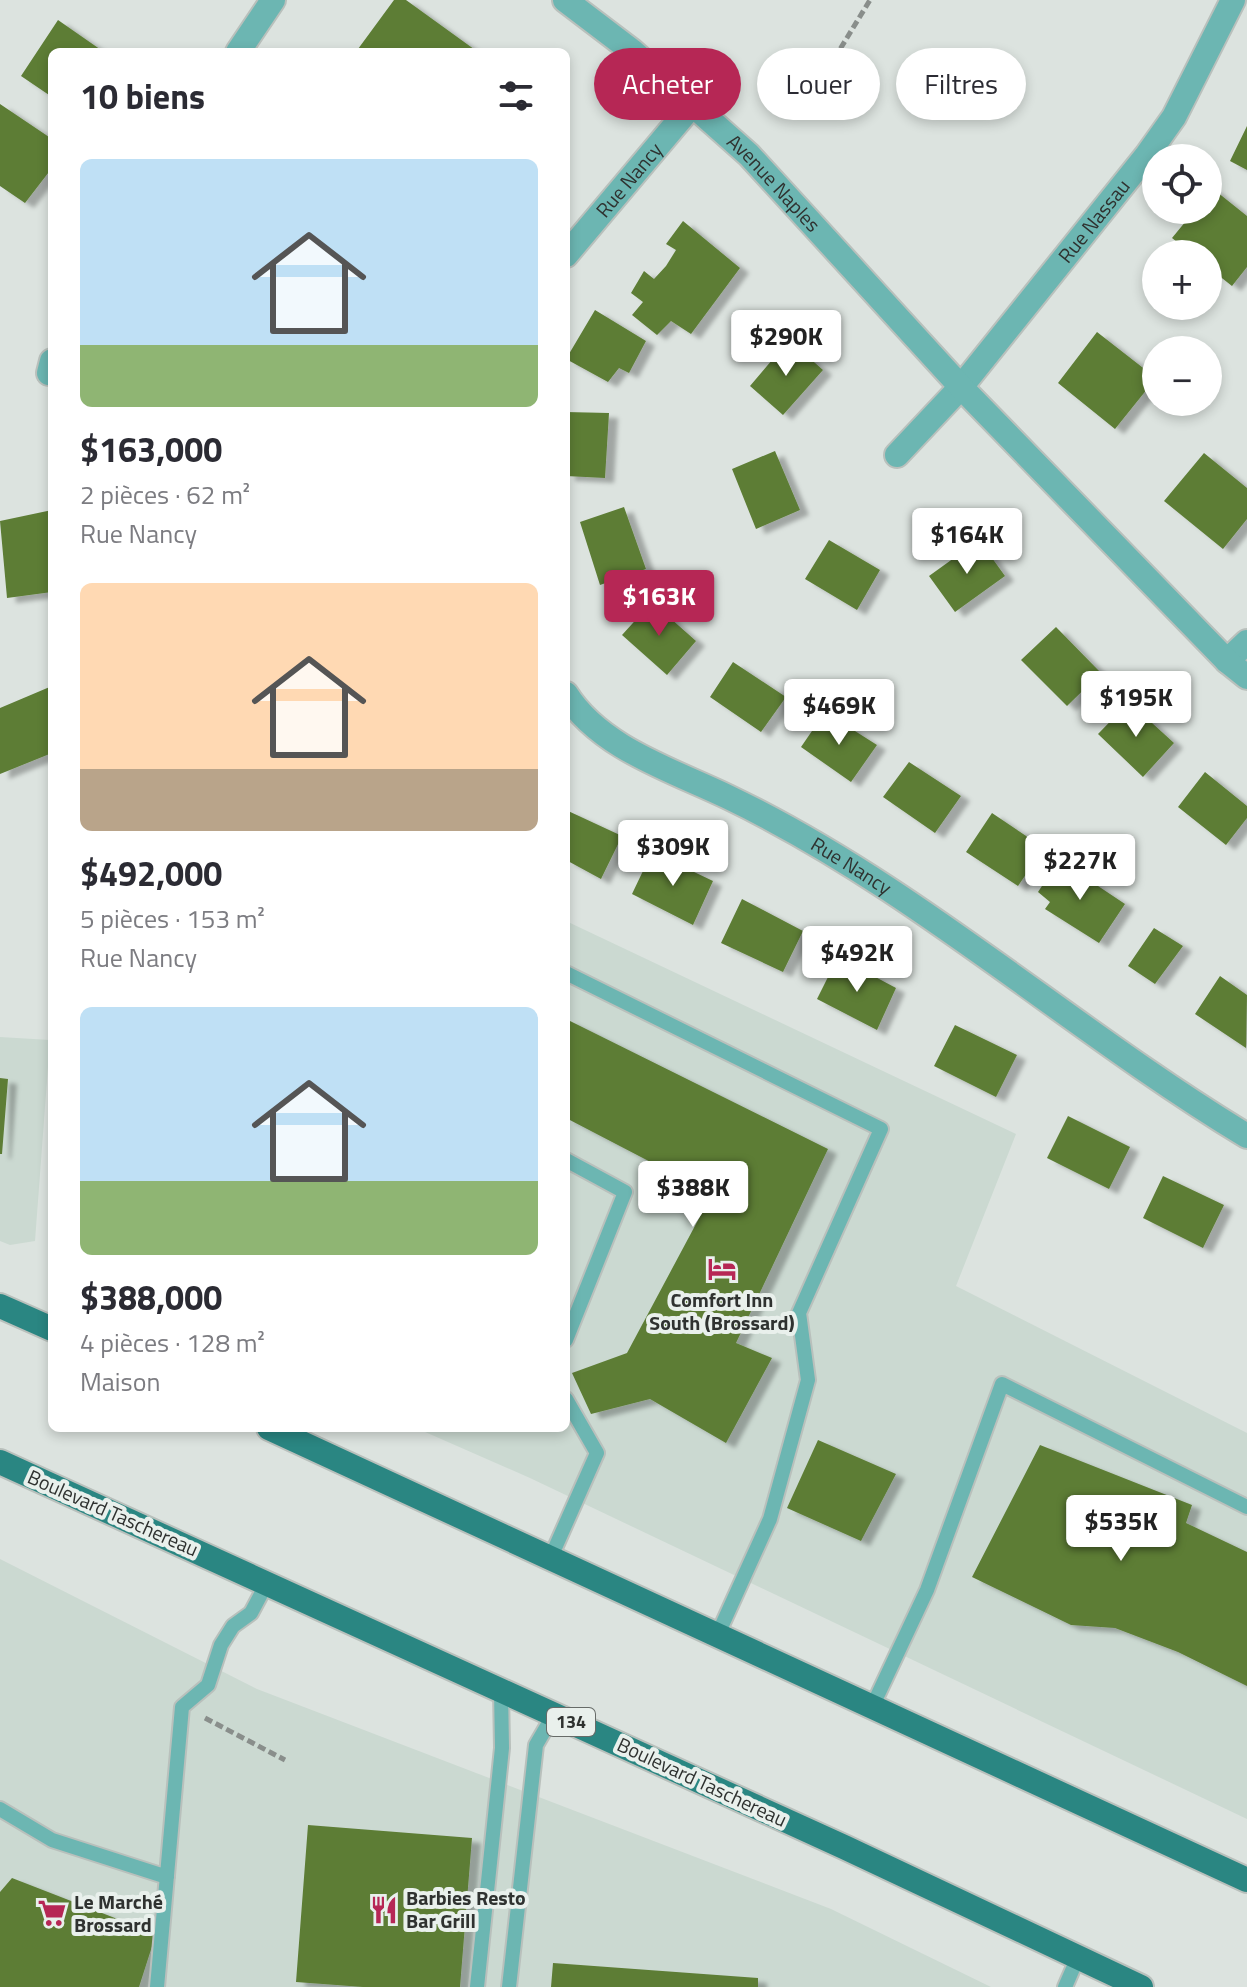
<!DOCTYPE html>
<html lang="fr">
<head>
<meta charset="utf-8">
<style>
  body { margin:0; font-family:"Titillium Web",sans-serif; background:#f7f7f7; color:#2b2b33; height:100vh; display:flex; flex-direction:column; font-size:30px; white-space:nowrap }
  * { box-sizing:border-box; margin:0 }
  p { font-size:26px; color:#7c7c81 }
  .icon { flex:none; width:44px; height:44px; fill:none; stroke:currentColor; stroke-width:2; stroke-linecap:round; stroke-linejoin:round }
  .map { position:relative; flex:1; overflow:hidden }
  .drawer { position:absolute; left:48px; top:48px; width:522px; height:1384px; display:flex; flex-direction:column; background:#fff; border-radius:12px; box-shadow:0 4px 12px #0003 }
  .drawer>* { flex:none }
  .guide { position:absolute; left:594px; top:48px; width:532px; height:72px; display:flex; gap:16px }
  .controls { position:absolute; left:1142px; top:144px; display:grid; gap:16px }
  .controls a { display:grid; place-items:center; width:80px; height:80px; border-radius:50%; background:#fff; box-shadow:0 4px 12px #0003; font-size:40px }
  .price { position:absolute; translate:-50% -68px; padding:0 18px; border-radius:8px; background:#fff; color:#222; font-size:26px; line-height:52px; filter:drop-shadow(0 2px 4px #0008) }
  .price::after { content:''; position:absolute; left:50%; top:48px; width:24px; height:18px; margin-left:-12px; background:inherit; clip-path:polygon(0 0,100% 0,50% 100%) }
  .price.on { background:#b62755; color:#fff }
  ul { padding:0; list-style:none }
  li { display:grid; align-content:center; gap:16px; height:424px; padding:0 32px }
  li span { display:grid; place-items:center; height:248px; border-radius:12px; color:#555 }
  li>.icon { margin-inline-start:auto }
  span .icon { width:144px; height:144px; fill:#fffc; stroke-width:1 }
  li b { font-size:34px }
  h2 { display:flex; justify-content:space-between; align-items:center; height:96px; padding:0 32px; font-size:34px }
  .tag { padding:0 28px; border-radius:36px; background:#fff; box-shadow:0 4px 12px #0003; font-size:28px; line-height:72px }
  .tag.on { background:#b62755; color:#fff }
  .map>svg:first-child { display:block }
  .built { fill:#cbd9d1 }
  .building { fill:#5d7d36; filter:url(#shadow) }
  .lines { fill:none; stroke-linecap:round; stroke-linejoin:round }
  .service-casing { stroke:#b9c0bc; stroke-width:18 }
  .minor-casing { stroke:#b9c0bc; stroke-width:28 }
  .tertiary-casing { stroke:#b9c0bc; stroke-width:28 }
  .primary-casing { stroke:#b9c0bc; stroke-width:28 }
  .path { stroke:#898e8b; stroke-width:5; stroke-dasharray:8 4; stroke-linecap:butt }
  .service { stroke:#6cb6b2; stroke-width:14 }
  .minor { stroke:#6cb6b2; stroke-width:24 }
  .tertiary { stroke:#6cb6b2; stroke-width:24 }
  .primary { stroke:#2a8682; stroke-width:24 }
  .labels { text-anchor:middle; stroke-width:8; stroke-linejoin:round; paint-order:stroke }
  .shield { fill:#e9f0ec; stroke:#676b68; stroke-width:2 }
  .shield-label { font-size:18px; font-weight:bold; fill:#2f3230 }
  .street-label { font-size:20px; fill:#2f3230; stroke:#e9f0ec }
  .poi-label { font-size:20px; font-weight:bold; fill:#2f3230; stroke:#e9f0ec; text-anchor:start }
</style>
</head>
<body>
<div class="map">
<svg width="1247" height="1987" viewBox="0 0 1247 1987">
  <defs>
    <filter id="shadow"><feDropShadow dx="9" dy="5" stdDeviation="2" flood-color="#0004"/></filter>
  </defs>
  <rect width="100%" height="100%" fill="#dce3df"/>
  <path class="built" d="M566 921 1016 1134 956 1286 1247 1433V1819L530 1478 416 1428H566Z
    M0 1037 50 1040 35 1241 10 1245 0 1241Z
    M0 1559 257 1689 831 1909 991 1987H0Z"/>
  <path class="building" d="M394 0H406L478 52H362L358 49Z
    M58 20 104 52H52V97L21 76Z
    M0 104 52 139V168L25 203 0 186Z
    M1247 126V170L1230 161Z
    M1212 188 1247 216V267L1232 286 1208 267V254H1192L1172 238 1195 210H1208V193Z
    M683 221 740 268 691 334 671 321 657 335 632 315 643 302 631 293 644 271 654 279 666 266 676 250 666 244Z
    M595 310 646 341 629 373 619 368 608 382 566 359Z
    M1097 332 1156 378 1115 429 1058 383Z
    M789 340 823 370 783 415 750 386Z
    M566 412 609 413 605 478 566 476Z
    M775 451 800 510 756 529 732 469Z
    M1204 453 1247 488V519L1223 549 1164 501Z
    M624 507 646 569 600 585 580 522Z
    M52 510V592L7 598 0 521Z
    M829 540 880 570 857 610 805 579Z
    M979 540 1005 576 955 612 929 576Z
    M652 602 696 641 667 675 622 635Z
    M1056 627 1101 673 1067 706 1021 660Z
    M733 662 786 697 761 732 710 697Z
    M52 686V753L0 774V708Z
    M1129 702 1174 743 1143 777 1098 734Z
    M825 712 877 745 851 782 801 747Z
    M909 762 961 796 935 833 883 797Z
    M1205 772 1247 806V818L1226 845 1178 807Z
    M566 810 622 836 601 879 566 860Z
    M992 813 1044 848 1018 886 966 852Z
    M652 852 713 881 693 925 632 894Z
    M1059 860 1125 904 1099 943 1045 909 1050 902 1038 892Z
    M742 899 803 931 783 972 721 943Z
    M1154 928 1183 946 1155 984 1128 966Z
    M838 957 896 988 877 1030 817 999Z
    M1220 976 1247 995 1246 1048 1195 1014Z
    M566 1019 828 1149 736 1343 772 1358 726 1443 650 1399 591 1414 572 1373 627 1353 712 1194 566 1118Z
    M955 1025 1017 1055 996 1097 934 1066Z
    M0 1078 8 1079 2 1154H0Z
    M1068 1116 1130 1147 1109 1189 1047 1158Z
    M1163 1176 1224 1205 1203 1248 1143 1218Z
    M818 1440 896 1474 861 1541 787 1508Z
    M1040 1445 1192 1505 1186 1523 1247 1552V1686L1178 1652 1115 1628 1071 1625 972 1577Z
    M308 1825 472 1838 460 1987H363L296 1982Z
    M12 1878 156 1934 139 1987H0V1892Z
    M553 1963 758 1978V1987H551Z"/>
  <g class="lines">
    <defs>
      <path id="service" d="M566 973 881 1129 799 1313 808 1380 770 1519 718 1634
        M566 1160 625 1192 566 1340
        M551 1557 597 1453 566 1399
        M873 1705 927 1590 1002 1384 1247 1507
        M0 1809 52 1840 167 1877
        M157 1987 182 1707 208 1685 221 1645 233 1626 251 1613 267 1583
        M477 1987 502 1748 501 1690
        M509 1987 536 1745 554 1714
        M1065 1987 1078 1957"/>
      <g id="minor">
        <path d="M238 52 273 0"/>
        <path id="s1" d="M566 255 693 104"/>
        <path d="M49 373 52 361"/>
        <path id="s2" d="M897 455 961 387 1147 155 1174 117 1233 0"/>
        <path d="M1227 661 1247 642"/>
        <path id="s3" d="M566 694C600 748 672 770 728 797 915 887 1070 1029 1247 1136"/>
      </g>
      <g id="tertiary">
        <path id="s4" d="M565 0 632 51 749 155 961 387 1227 661 1247 677"/>
      </g>
      <path id="primary" d="M0 1306 52 1329
        M269 1428 1247 1880
        M0 1462 844 1847 1141 1987"/>
    </defs>
    <use href="#service" class="service-casing"/>
    <use href="#minor" class="minor-casing"/>
    <use href="#tertiary" class="tertiary-casing"/>
    <use href="#primary" class="primary-casing"/>
    <path class="path" d="M828 69 870 0
      M205 1718 285 1760"/>
    <use href="#service" class="service"/>
    <use href="#minor" class="minor"/>
    <use href="#tertiary" class="tertiary"/>
    <use href="#primary" class="primary"/>
  </g>
  <defs>
    <symbol id="hotel-bare" viewBox="-9 -9 18 18"><path d="M-6-4.5h1.5V1H6V5H4.5V3h-9V5H-6ZM-4 0a1.8 1.8 0 1 1 3.6 0ZM.5 0V-2.5h3Q6-2.5 6 0Z" fill="#b62755" stroke="#e9f0ec" stroke-width="2.5" paint-order="stroke"/></symbol>
    <symbol id="restaurant-bare" viewBox="-9 -9 18 18"><path d="M-5-6h1v4h1v-4h1v4h1v-4h1v5L-1.5 .5V6h-2V.5L-5-1ZM5-6V6H3V1.5H1.5Q1.5-4 5-6Z" fill="#b62755" stroke="#e9f0ec" stroke-width="2.5" paint-order="stroke"/></symbol>
    <symbol id="supermarket-bare" viewBox="-9 -9 18 18"><path d="M-6-5.5h2.5l.6 2H6L4.5 2H-2.5L-4.4-4H-6ZM-1.5 3.2a1.3 1.3 0 1 0 .1 0ZM3 3.2a1.3 1.3 0 1 0 .1 0Z" fill="#b62755" stroke="#e9f0ec" stroke-width="2.5" paint-order="stroke"/></symbol>
  </defs>
  <g fill-rule="evenodd">
    <use href="#hotel-bare" x="702" y="1249" width="40" height="40"/>
    <use href="#restaurant-bare" x="364" y="1890" width="40" height="40"/>
    <use href="#supermarket-bare" x="32" y="1893" width="40" height="40"/>
  </g>
  <g class="labels">
    <rect class="shield" x="547" y="1708" width="48" height="28" rx="6"/>
    <g class="shield-label">
      <text x="571" y="1728">134</text>
    </g>
    <g class="street-label">
      <text dy="7" stroke="none"><textPath href="#s1" startOffset="98">Rue Nancy</textPath></text>
      <text dy="7" stroke="none"><textPath href="#s4" startOffset="278">Avenue Naples</textPath></text>
      <text dy="7" stroke="none"><textPath href="#s2" startOffset="306">Rue Nassau</textPath></text>
      <text dy="7" stroke="none"><textPath href="#s3" startOffset="336">Rue Nancy</textPath></text>
      <text transform="translate(113 1513) rotate(24)" y="7">Boulevard Taschereau</text>
      <text transform="translate(702 1782) rotate(25)" y="7">Boulevard Taschereau</text>
    </g>
    <g class="poi-label">
      <text x="722" y="1307" text-anchor="middle">Comfort Inn<tspan x="722" dy="23">South (Brossard)</tspan></text>
      <text x="406" y="1905">Barbies Resto<tspan x="406" dy="23">Bar Grill</tspan></text>
      <text x="74" y="1909">Le Marché<tspan x="74" dy="23">Brossard</tspan></text>
    </g>
  </g>
</svg>
<div class="controls">
<a><svg class="icon" aria-label="locate" viewBox="0 0 24 24"><circle cx="12" cy="12" r="6"/><path d="M12 2v4M12 18v4M2 12h4M18 12h4"/></svg></a>
<a>+</a>
<a>−</a>
</div>
<b class="price" style="left:786px;top:378px">$290K</b>
<b class="price" style="left:967px;top:576px">$164K</b>
<b class="price on" style="left:659px;top:638px">$163K</b>
<b class="price" style="left:1136px;top:739px">$195K</b>
<b class="price" style="left:839px;top:747px">$469K</b>
<b class="price" style="left:673px;top:888px">$309K</b>
<b class="price" style="left:1080px;top:902px">$227K</b>
<b class="price" style="left:857px;top:994px">$492K</b>
<b class="price" style="left:693px;top:1229px">$388K</b>
<b class="price" style="left:1121px;top:1563px">$535K</b>
<div class="guide">
<a class="tag on">Acheter</a>
<a class="tag">Louer</a>
<a class="tag">Filtres</a>
</div>
<section class="drawer">
<h2>10 biens<svg class="icon" aria-label="filters" viewBox="0 0 24 24"><path d="M4 7h16M4 17h16"/><circle cx="9" cy="7" r="2"/><circle cx="15" cy="17" r="2"/></svg></h2>
<ul>
<li><span style="background:linear-gradient(#bfe0f5 75%,#8fb573 0)"><svg class="icon" aria-label="home" viewBox="0 0 24 24"><path d="M3 11l9-7 9 7M6 9v11h12V9"/></svg></span><div><b>$163,000</b><p>2 pièces · 62 m²</p><p>Rue Nancy</p></div></li>
<li><span style="background:linear-gradient(#ffd9b3 75%,#b9a48a 0)"><svg class="icon" aria-label="home" viewBox="0 0 24 24"><path d="M3 11l9-7 9 7M6 9v11h12V9"/></svg></span><div><b>$492,000</b><p>5 pièces · 153 m²</p><p>Rue Nancy</p></div></li>
<li><span style="background:linear-gradient(#bfe0f5 70%,#8fb573 0)"><svg class="icon" aria-label="home" viewBox="0 0 24 24"><path d="M3 11l9-7 9 7M6 9v11h12V9"/></svg></span><div><b>$388,000</b><p>4 pièces · 128 m²</p><p>Maison</p></div></li>
</ul>
</section>
</div>
</body>
</html>
